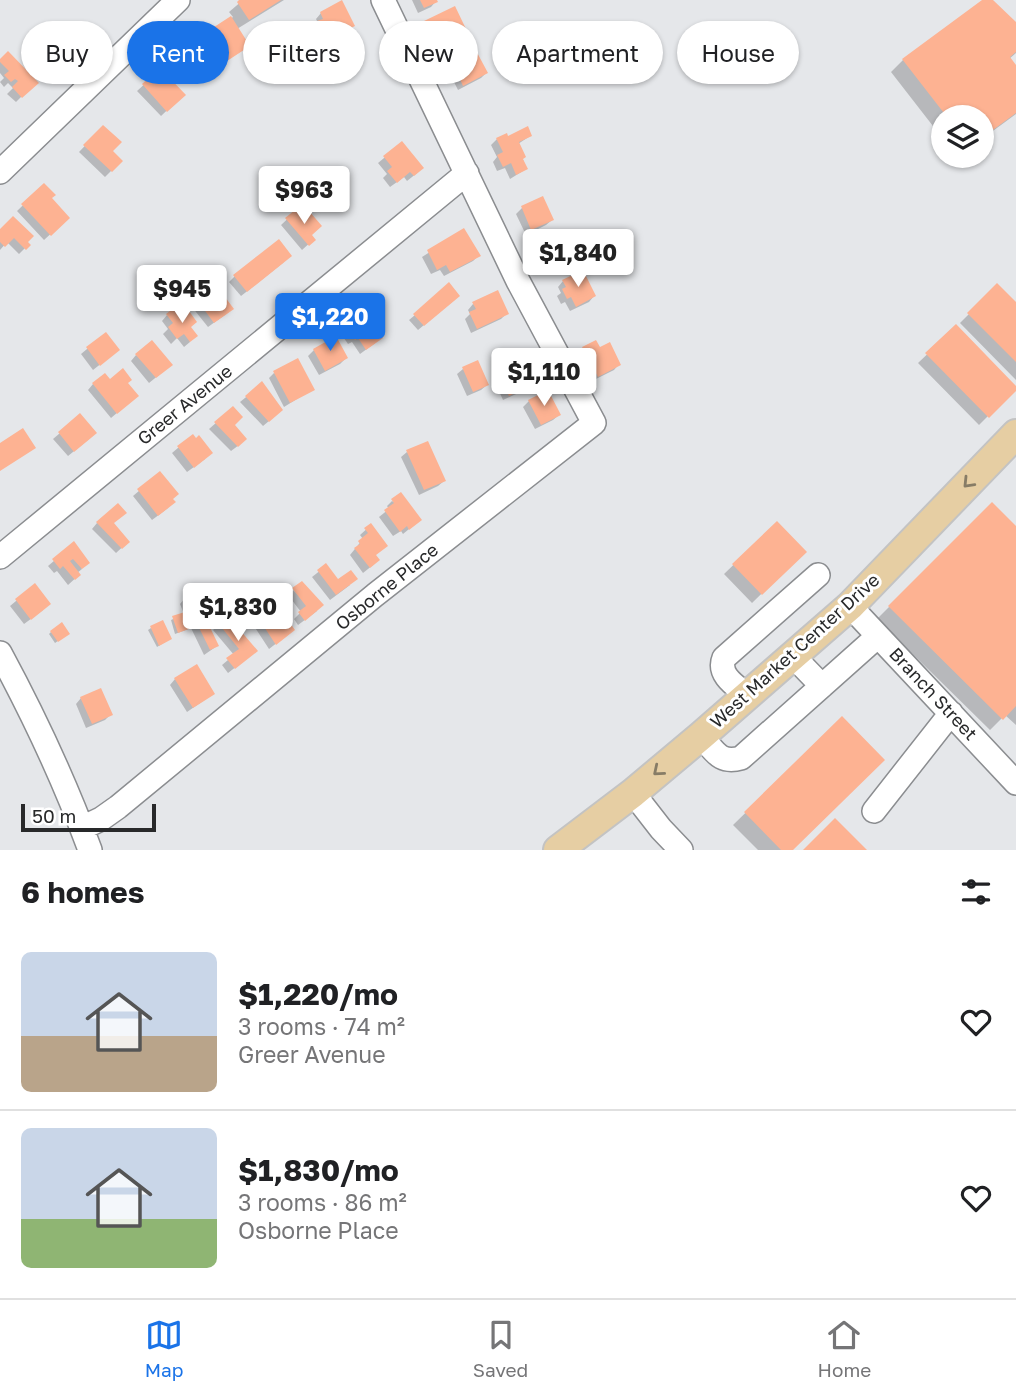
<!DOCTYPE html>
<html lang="en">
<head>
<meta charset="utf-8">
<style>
  body { margin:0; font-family:"Golos Text",sans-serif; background:#f2f2f2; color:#202124; height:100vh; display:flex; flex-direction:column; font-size:26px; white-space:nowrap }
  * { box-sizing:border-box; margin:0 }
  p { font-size:23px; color:#757577 }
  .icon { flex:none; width:38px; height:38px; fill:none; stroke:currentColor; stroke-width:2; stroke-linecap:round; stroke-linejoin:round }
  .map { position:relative; height:850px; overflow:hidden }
  .drawer { display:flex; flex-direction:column; background:#fff; flex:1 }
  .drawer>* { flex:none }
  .guide { position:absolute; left:21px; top:21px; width:975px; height:63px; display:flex; gap:14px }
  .fabs { position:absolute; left:931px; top:105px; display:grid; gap:14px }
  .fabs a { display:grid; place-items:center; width:63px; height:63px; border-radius:50%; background:#fff; box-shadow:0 2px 5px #0004; font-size:35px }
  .scale { position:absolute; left:21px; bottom:18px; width:135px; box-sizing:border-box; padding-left:7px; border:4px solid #28292a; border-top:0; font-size:19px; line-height:24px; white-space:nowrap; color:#28292a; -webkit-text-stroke:5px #fff; paint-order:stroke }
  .price { position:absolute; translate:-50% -60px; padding:0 16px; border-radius:7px; background:#fff; color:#222; font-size:23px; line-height:46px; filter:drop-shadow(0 2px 4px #0008) }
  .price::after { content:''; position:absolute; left:50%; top:42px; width:21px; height:16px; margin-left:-10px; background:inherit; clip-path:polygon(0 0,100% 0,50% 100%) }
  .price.active { background:#1a73e8; color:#fff }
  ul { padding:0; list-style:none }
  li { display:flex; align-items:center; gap:21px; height:175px; padding:0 21px }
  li+li { border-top:2px solid #e0e0e0 }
  li span { display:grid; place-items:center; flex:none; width:196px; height:140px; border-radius:10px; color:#555 }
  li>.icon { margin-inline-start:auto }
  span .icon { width:84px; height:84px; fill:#fffc; stroke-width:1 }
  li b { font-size:30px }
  h2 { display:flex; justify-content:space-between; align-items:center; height:84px; padding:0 21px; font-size:30px }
  .pill { padding:0 24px; border-radius:32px; background:#fff; box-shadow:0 2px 5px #0004; font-size:24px; line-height:63px }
  .pill.active { background:#1a73e8; color:#fff }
  .tabs { display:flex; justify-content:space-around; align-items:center; height:98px; border-top:2px solid #e0e0e0; background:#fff; font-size:19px; color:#757577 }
  .tabs a { display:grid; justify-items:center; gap:4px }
  .tabs .active { color:#1a73e8 }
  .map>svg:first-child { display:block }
  .shadow { fill:#0003 }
  .building { fill:#fdb292 }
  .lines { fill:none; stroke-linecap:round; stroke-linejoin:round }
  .minor-casing { stroke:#8b8d90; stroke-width:26 }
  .major-casing { stroke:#c3c3c3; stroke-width:32 }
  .minor { stroke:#fff; stroke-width:23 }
  .major { stroke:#e6cea3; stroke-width:28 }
  .oneway { stroke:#877c66 }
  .labels { text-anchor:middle; stroke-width:6; stroke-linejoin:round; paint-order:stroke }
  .street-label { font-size:18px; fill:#28292a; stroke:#fff }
</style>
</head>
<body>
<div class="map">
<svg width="1016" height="850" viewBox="0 0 1016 850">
  <rect width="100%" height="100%" fill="#e5e7ea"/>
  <path class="shadow" d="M243 0H284L237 29 248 46 220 65 203 38 233 17 229 12Z
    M412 0H436V1L431 7 418 13Z
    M985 0H991L1016 24V53L1009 59 1016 68V114L982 139V117H943V139L891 72 903 60Z
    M321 13 353 26 347 32 320 45 312 28 318 23 316 19Z
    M425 23 464 29 459 35 429 49 420 28Z
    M42 48 57 65 43 78 28 61Z
    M451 59 486 73 481 78 458 90 445 64Z
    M0 61 36 82 16 102 7 94 13 88 8 83 4 87 0 82 4 78 0 73Z
    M160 70 183 95 161 116 137 91Z
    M103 127 111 151 121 161 105 177 79 152Z
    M530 136 518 144 526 169 510 179 505 168 497 171 493 162 497 157 491 145 497 139Z
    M402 143 417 173 407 181 404 177 390 187 383 178 387 174 378 163Z
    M44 185 50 198 68 218 44 240 17 211Z
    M542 199 552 220 546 225 526 235 516 214 522 208Z
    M295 212 313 240 302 250 281 225Z
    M463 231 479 255 473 261 444 276 440 270 431 274 422 257Z
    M0 232 25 242 28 245 19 254 7 242 0 250Z
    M537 247 577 253 571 259 541 273 531 253Z
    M284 262 241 296 229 282 235 276Z
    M563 281 594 296 589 302 570 311 565 302 561 304 557 296 561 293 558 287Z
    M209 284 226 314 208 327 192 307 194 305 190 299Z
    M997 286 1016 305V380L960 323Z
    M453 301 418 330 409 320 415 315Z
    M473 304 507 313 501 319 471 333 465 319 470 314 468 310Z
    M167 315 189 328 190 342 184 347 177 338 171 344 163 334 168 329 162 321Z
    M343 322 375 343 360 354 352 342 348 344 337 328Z
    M956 327 1016 388 979 425 918 363Z
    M105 334 112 355 93 370 81 354Z
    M584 349H599L619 364 614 370 592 381 578 354Z
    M314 350 346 358 340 364 319 375 308 356Z
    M136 355 165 370 149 383 131 361Z
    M463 369 487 385 481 390 467 396 457 374Z
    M497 370 533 383 527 389 503 400 492 376Z
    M274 373 313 389 284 407 269 378Z
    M110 381 126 383 131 401 111 418 88 390 93 384Z
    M262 384 275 416 263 426 240 402Z
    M529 401 559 415 553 420 535 429 523 407Z
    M233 408V425L239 445 231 451 209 429Z
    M80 416 89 439 68 456 53 439Z
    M192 436 205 459 187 472 172 453Z
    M407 452 444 481 438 486 419 495 401 457Z
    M160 473 171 500 168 508 152 520 133 496Z
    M392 501 420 520 403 534 401 531 393 536 379 517 389 509 387 506Z
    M992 504 1016 528V725L1005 715 990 730 877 619Z
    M97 523 112 524 128 542 116 553 92 529Z
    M777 523 804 552 752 603 724 574Z
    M370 526 375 556 373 565 363 573 350 555 363 539 360 535Z
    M74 544 82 569 77 573 79 575 68 585 57 571 54 573 48 566Z
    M326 566 338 581 350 585 330 600 312 577Z
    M34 586 43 610 24 624 10 606Z
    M293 590 317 611 298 625 294 619 301 612 288 595Z
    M185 598 217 610 204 619 217 646 204 655 191 628 175 634 171 620 184 614 180 604Z
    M266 611 287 635 269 649 252 623Z
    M227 618 250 656 228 673 222 665 234 655 213 630Z
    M151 628 170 639 157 647 148 630Z
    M51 632 65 636 55 643 49 634Z
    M175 679 213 694 187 712 170 685Z
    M81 698 111 714 105 720 86 728 76 704Z
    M842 719 791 850H758L733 825Z"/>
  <path class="building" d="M239 0H281L249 20 237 2Z
    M342 0 355 26 326 40 317 21 323 19 320 12Z
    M420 0H437L438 2 424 8Z
    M982 0H993L1016 22V52L1010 57 1016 65V113L982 138V117H947L902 59Z
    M455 6 466 29 435 44 424 21Z
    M231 16 250 46 227 61 208 31Z
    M60 40 69 50 56 61 60 65 49 74 32 54 42 45 47 51Z
    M473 45 488 73 463 86 450 57Z
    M8 51 39 83 22 98 12 87 18 81 15 79 11 82 4 75 9 71 0 62V59Z
    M160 68 186 95 167 112 142 84Z
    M103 125 122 142 113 151 123 161 112 172 83 145Z
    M528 126 532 136 519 142 526 157 523 159 528 169 516 175 511 163 503 167 497 155 503 152 496 138 507 133 508 136Z
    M402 141 424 168 414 176 410 172 397 183 387 171 392 167 383 156Z
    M44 183 56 195 52 198 70 218 51 236 21 204Z
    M543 196 554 220 531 230 521 206Z
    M295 210 302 218 309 211 322 226 312 235 316 240 309 246 285 218Z
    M13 216 34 236 28 242 31 245 26 250 14 238 5 247 0 242V229Z
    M464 228 481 256 450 272 446 265 437 270 427 250Z
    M568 231 579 254 547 269 536 246Z
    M279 239 292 256 247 292 233 275Z
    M583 270 596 296 576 307 571 297 567 299 562 289 566 287 562 280Z
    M209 282 213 287 216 285 234 309 214 323 197 300 199 298 195 292Z
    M449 282 460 296 424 326 413 314Z
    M997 283 1016 302V362L967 313Z
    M498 290 509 314 477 329 469 312 476 309 472 302Z
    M175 307 182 316 189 311 197 322 191 327 198 336 190 342 184 334 177 339 168 327 173 323 166 314Z
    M362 307 383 338 366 350 358 338 355 340 341 321Z
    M956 324 1016 386V391L989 418 925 353Z
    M106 332 120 350 100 366 86 347Z
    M336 336 348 358 325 371 313 349Z
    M152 340 173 365 156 378 135 354Z
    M596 340 600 347 610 342 621 365 598 377 582 347Z
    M522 357 535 383 509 396 496 369Z
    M298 358 315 390 290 403 273 371Z
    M478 360 489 385 473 392 462 367Z
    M123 368 132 380 128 383 139 396 117 414 92 383 105 373 110 379Z
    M262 381 283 410 269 422 245 396Z
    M548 390 561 415 541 425 528 400Z
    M233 406 243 417 235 425 247 439 238 447 214 422Z
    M80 413 97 433 74 452 58 432Z
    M23 428 36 448 0 471V443Z
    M193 434 196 438 199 435 213 453 194 468 177 446Z
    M428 441 446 481 424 490 406 450Z
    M160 471 179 494 173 499 176 502 158 516 137 489Z
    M401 492 422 520 409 530 407 526 400 532 384 510 394 503 391 499Z
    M992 502 1016 526V706L1003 720 888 606Z
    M118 503 127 513 114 523 130 542 122 549 96 522Z
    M777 521 807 552 762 595 732 564Z
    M371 523 388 546 376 555 380 560 370 568 354 548 360 544 358 541 368 533 364 528Z
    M74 541 90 563 82 569 73 559 70 561 81 575 75 580 63 566 60 569 52 559Z
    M326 563 338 579 351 570 358 579 336 595 317 570Z
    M302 581 324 605 305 621 298 612 306 606 292 588Z
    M35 583 51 604 31 620 15 599Z
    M208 586 219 610 205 617 219 646 210 650 184 597Z
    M267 609 279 625 287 619 295 630 276 645 257 616Z
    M188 611 194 627 178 633 172 616Z
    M227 615 258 651 235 669 226 658 239 649 218 623Z
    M163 620 172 639 159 646 150 626Z
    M62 622 70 634 58 642 50 631Z
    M197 664 215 694 193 708 174 678Z
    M101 688 113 715 92 724 80 697Z
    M842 716 885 760 793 850H781L744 812Z
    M835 818 867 850H803Z"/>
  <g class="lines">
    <defs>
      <path id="minor" d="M0 172 178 0
        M0 557 467 173
        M850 606 1016 783
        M0 653C34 716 65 782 90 850
        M793 656 822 686
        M748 696C736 686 717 675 724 658L818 575
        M701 736C715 751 719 764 741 758L878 636
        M633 793 661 829 681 850
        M874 811 951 713
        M82 828 101 819 118 807 375 595 594 423 518 281 383 0"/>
      <path id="major" d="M558 850 633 793 701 736 850 606 1016 434"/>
    </defs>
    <use href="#minor" class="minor-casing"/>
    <use href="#major" class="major-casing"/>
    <use href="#minor" class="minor"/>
    <use href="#major" class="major"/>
  </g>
  <defs><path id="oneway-chevron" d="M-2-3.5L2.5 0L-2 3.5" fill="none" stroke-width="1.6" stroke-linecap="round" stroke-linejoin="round" transform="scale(1.75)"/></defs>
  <g class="oneway">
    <use href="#oneway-chevron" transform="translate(968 483) rotate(134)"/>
    <use href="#oneway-chevron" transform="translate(658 771) rotate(140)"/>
  </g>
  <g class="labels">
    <g class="street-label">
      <text transform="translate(185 405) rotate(-39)" y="6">Greer Avenue</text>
      <text transform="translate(387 587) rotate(-39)" y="6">Osborne Place</text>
      <text transform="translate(795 651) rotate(-42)" y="6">West Market Center Drive</text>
      <text transform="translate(933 694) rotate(47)" y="6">Branch Street</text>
    </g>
  </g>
</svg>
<div class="fabs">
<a><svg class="icon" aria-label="layers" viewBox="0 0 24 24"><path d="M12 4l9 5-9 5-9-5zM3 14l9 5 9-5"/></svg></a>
</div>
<div class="scale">50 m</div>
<b class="price" style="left:304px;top:226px">$963</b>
<b class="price" style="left:578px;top:289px">$1,840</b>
<b class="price" style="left:182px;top:325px">$945</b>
<b class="price active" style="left:330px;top:353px">$1,220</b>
<b class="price" style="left:544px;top:408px">$1,110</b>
<b class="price" style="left:238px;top:643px">$1,830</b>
<div class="guide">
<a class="pill">Buy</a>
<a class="pill active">Rent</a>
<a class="pill">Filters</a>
<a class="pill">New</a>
<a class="pill">Apartment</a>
<a class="pill">House</a>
</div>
</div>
<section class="drawer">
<h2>6 homes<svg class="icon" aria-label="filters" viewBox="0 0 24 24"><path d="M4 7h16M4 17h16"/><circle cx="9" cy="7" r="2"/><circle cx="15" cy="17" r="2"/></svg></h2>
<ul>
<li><span style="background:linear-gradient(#c9d6e8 60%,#b9a48a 0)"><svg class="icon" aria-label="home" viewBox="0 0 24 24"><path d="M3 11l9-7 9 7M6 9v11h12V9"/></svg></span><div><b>$1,220/mo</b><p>3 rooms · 74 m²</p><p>Greer Avenue</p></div><svg class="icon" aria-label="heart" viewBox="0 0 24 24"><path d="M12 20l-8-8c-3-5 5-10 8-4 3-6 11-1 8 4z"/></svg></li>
<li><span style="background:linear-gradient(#c9d6e8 65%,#8fb573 0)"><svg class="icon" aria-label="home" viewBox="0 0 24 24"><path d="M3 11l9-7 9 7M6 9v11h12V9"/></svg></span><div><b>$1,830/mo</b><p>3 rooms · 86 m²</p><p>Osborne Place</p></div><svg class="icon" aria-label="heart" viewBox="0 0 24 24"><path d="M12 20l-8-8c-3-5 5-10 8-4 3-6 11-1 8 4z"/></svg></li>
</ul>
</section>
<nav class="tabs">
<a class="active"><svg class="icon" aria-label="map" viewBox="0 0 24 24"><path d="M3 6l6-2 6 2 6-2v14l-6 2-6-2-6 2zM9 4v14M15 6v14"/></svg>Map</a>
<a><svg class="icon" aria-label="saved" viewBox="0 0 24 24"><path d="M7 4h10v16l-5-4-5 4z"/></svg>Saved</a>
<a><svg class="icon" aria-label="home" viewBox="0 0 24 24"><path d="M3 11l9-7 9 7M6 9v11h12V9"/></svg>Home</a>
</nav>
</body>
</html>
